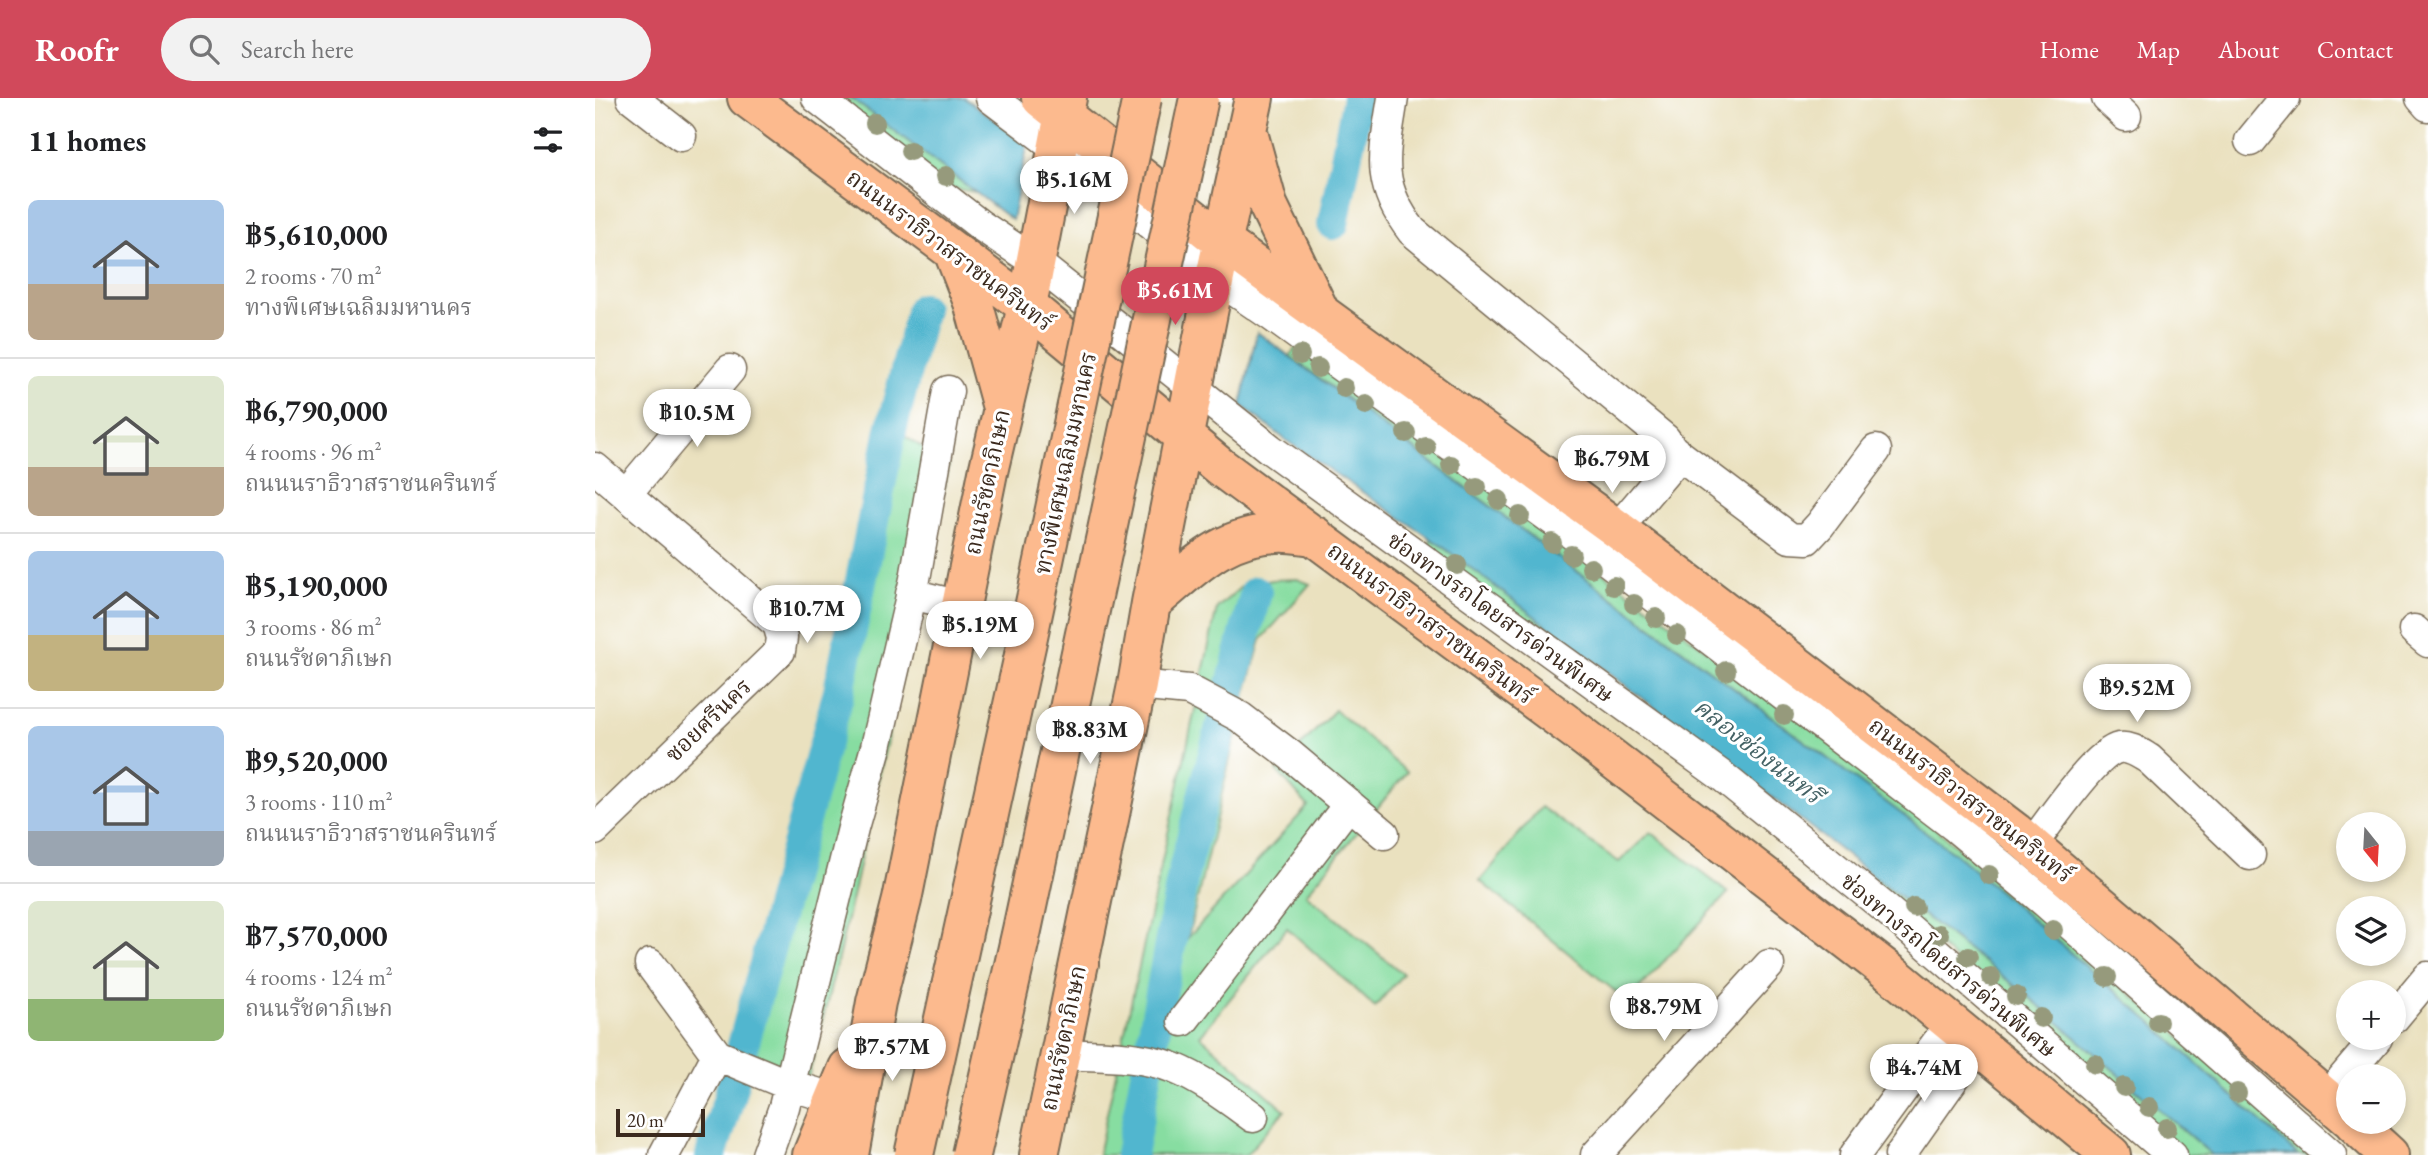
<!DOCTYPE html>
<html lang="en">
<head>
<meta charset="utf-8">
<style>
  body { margin:0; font-family:"EB Garamond","Noto Serif Thai",serif; background:#f2f2f2; color:#202124; height:100vh; display:flex; flex-direction:column; font-size:26px; white-space:nowrap }
  * { box-sizing:border-box; margin:0 }
  p { font-size:23px; color:#757577 }
  .icon { flex:none; width:38px; height:38px; fill:none; stroke:currentColor; stroke-width:2; stroke-linecap:round; stroke-linejoin:round }
  .map { position:relative; flex:1; overflow:hidden }
  .side { display:flex; flex-direction:column; background:#fff; width:595px }
  .side>* { flex:none }
  .needle { width:46px; rotate:162deg }
  .controls { position:absolute; left:1741px; top:714px; display:grid; gap:14px }
  .controls a { display:grid; place-items:center; width:70px; height:70px; border-radius:50%; background:#fff; box-shadow:0 4px 10px #0003; font-size:35px }
  .scale { position:absolute; left:21px; bottom:18px; width:89px; box-sizing:border-box; padding-left:7px; border:4px solid #3b2a1e; border-top:0; font-size:19px; line-height:24px; white-space:nowrap; color:#3b2a1e; -webkit-text-stroke:5px #fff; paint-order:stroke }
  .price { position:absolute; translate:-50% -60px; padding:0 16px; border-radius:24px; background:#fff; color:#222; font-size:23px; line-height:46px; filter:drop-shadow(0 2px 4px #0008) }
  .price::after { content:''; position:absolute; left:50%; top:42px; width:21px; height:16px; margin-left:-10px; background:inherit; clip-path:polygon(0 0,100% 0,50% 100%) }
  .price.selected { background:#d1495b; color:#fff }
  ul { padding:0; list-style:none }
  li { display:flex; align-items:center; gap:21px; height:175px; padding:0 28px }
  li+li { border-top:2px solid #e0e0e0 }
  li span { display:grid; place-items:center; flex:none; width:196px; height:140px; border-radius:10px; color:#555 }
  li>.icon { margin-inline-start:auto }
  span .icon { width:84px; height:84px; fill:#fffc; stroke-width:1 }
  li b { font-size:30px }
  h2 { display:flex; justify-content:space-between; align-items:center; height:84px; padding:0 28px; font-size:30px }
  header { display:flex; align-items:center; gap:42px; box-sizing:border-box; height:98px; padding:0 35px; background:#d1495b; color:#fff }
  header strong { font-size:33px }
  nav { display:flex; gap:38px; margin-inline-start:auto; font-size:24px }
  .search { width:490px; height:63px; background:#f2f2f2; display:flex; align-items:center; gap:18px; box-sizing:border-box; padding:0 24px; border-radius:38px; color:#757577; font-size:26px }
  main { display:flex; flex:1; min-height:0 }
  .map>svg:first-child { display:block }
  .green { fill:#87dda1; stroke:#618460; stroke-width:2 }
  .water { fill:#51b6cf; stroke:#467076; stroke-width:2 }
  .lines { fill:none; stroke-linecap:round; stroke-linejoin:round }
  .canal { stroke:#51b6cf; stroke-width:32 }
  .minor-casing { stroke:#786a56; stroke-width:33 }
  .major-casing { stroke:#786a56; stroke-width:42 }
  .minor { stroke:#fff; stroke-width:30 }
  .major { stroke:#fcba8e; stroke-width:38 }
  .highway-bridge-casing { stroke:#786a56; stroke-width:42; stroke-linecap:butt }
  .highway-bridge { stroke:#fcba8e; stroke-width:38 }
  .tree { fill:#969a7c }
  .labels { text-anchor:middle; stroke-width:6; stroke-linejoin:round; paint-order:stroke }
  .street-label { font-size:23px; fill:#3b2a1e; stroke:#fff }
  .water-label { font-size:24px; font-style:italic; fill:#446265; stroke:#fff }
</style>
</head>
<body>
<header>
<strong>Roofr</strong>
<div class="search"><svg class="icon" aria-label="search" viewBox="0 0 24 24"><circle cx="10" cy="10" r="6"/><path d="M15 15l6 6"/></svg>Search here</div>
<nav><a>Home</a><a>Map</a><a>About</a><a>Contact</a></nav>
</header>
<main>
<section class="side">
<h2>11 homes<svg class="icon" aria-label="filters" viewBox="0 0 24 24"><path d="M4 7h16M4 17h16"/><circle cx="9" cy="7" r="2"/><circle cx="15" cy="17" r="2"/></svg></h2>
<ul>
<li><span style="background:linear-gradient(#a9c7e8 60%,#b9a48a 0)"><svg class="icon" aria-label="home" viewBox="0 0 24 24"><path d="M3 11l9-7 9 7M6 9v11h12V9"/></svg></span><div><b>฿5,610,000</b><p>2 rooms · 70 m²</p><p>ทางพิเศษเฉลิมมหานคร</p></div></li>
<li><span style="background:linear-gradient(#dfe7d0 65%,#b9a48a 0)"><svg class="icon" aria-label="home" viewBox="0 0 24 24"><path d="M3 11l9-7 9 7M6 9v11h12V9"/></svg></span><div><b>฿6,790,000</b><p>4 rooms · 96 m²</p><p>ถนนนราธิวาสราชนครินทร์</p></div></li>
<li><span style="background:linear-gradient(#a9c7e8 60%,#c2b280 0)"><svg class="icon" aria-label="home" viewBox="0 0 24 24"><path d="M3 11l9-7 9 7M6 9v11h12V9"/></svg></span><div><b>฿5,190,000</b><p>3 rooms · 86 m²</p><p>ถนนรัชดาภิเษก</p></div></li>
<li><span style="background:linear-gradient(#a9c7e8 75%,#9aa5b1 0)"><svg class="icon" aria-label="home" viewBox="0 0 24 24"><path d="M3 11l9-7 9 7M6 9v11h12V9"/></svg></span><div><b>฿9,520,000</b><p>3 rooms · 110 m²</p><p>ถนนนราธิวาสราชนครินทร์</p></div></li>
<li><span style="background:linear-gradient(#dfe7d0 70%,#8fb573 0)"><svg class="icon" aria-label="home" viewBox="0 0 24 24"><path d="M3 11l9-7 9 7M6 9v11h12V9"/></svg></span><div><b>฿7,570,000</b><p>4 rooms · 124 m²</p><p>ถนนรัชดาภิเษก</p></div></li>
</ul>
</section>
<div class="map">
<svg width="1833" height="1057" viewBox="0 0 1833 1057">
  <rect width="100%" height="100%" fill="#fff"/>
  <filter id="ink" filterUnits="userSpaceOnUse"><feTurbulence type="fractalNoise" baseFrequency=".0143" numOctaves="2"/><feDisplacementMap in="SourceGraphic" scale="14" xChannelSelector="R" yChannelSelector="G"/><feConvolveMatrix kernelMatrix="1 2 1 2 8 2 1 2 1" color-interpolation-filters="sRGB"/></filter>
  <filter id="wash" filterUnits="userSpaceOnUse"><feTurbulence type="fractalNoise" baseFrequency=".00686" numOctaves="4" result="noise"/><feDisplacementMap in="SourceGraphic" scale="28" xChannelSelector="R" yChannelSelector="G"/><feGaussianBlur stdDeviation="1.57" result="paint"/><feColorMatrix in="noise" values="0 0 0 0 0 0 0 0 0 0 0 0 0 0 0 0 0 1.4 0 .05"/><feComposite in="paint" operator="in"/></filter>
  <g filter="url(#wash)">
    <rect width="100%" height="100%" fill="#eae1bf"/>
    <path class="green" d="M233 0H256L380 94 350 89Z
      M703 247 1267 668 1725 1057H1703L1557 925 1363 758 695 258Z
      M308 337 354 367 246 848 213 981 151 961 266 525Z
      M837 441 993 558 986 571 827 455Z
      M702 481 715 486 666 542 648 606 593 840 713 708 682 673 740 612 812 674 711 796 808 876 780 909 692 830 605 938 690 1012 651 1057H503L622 510 646 489 677 482Z
      M946 709 1024 764 1056 734 1133 795 1032 903 885 783Z
      M1275 776 1433 898 1617 1057H1586L1295 805Z"/>
    <path class="water" d="M256 0H369L433 45 417 122Z
      M662 234 1363 758 1557 925 1703 1057H1617L1433 898 1112 649 844 446 692 343 646 307Z"/>
    <g class="lines">
      <path class="canal" d="M738 126 763 0
        M116 1057 133 1003 244 593 296 332 327 211
        M536 1057 589 772 661 494"/>
    </g>
  </g>
  <g filter="url(#ink)">
    <g class="lines">
      <defs>
        <path id="minor" d="M37 0 86 38
          M222 0 385 127 439 163 675 351 1127 678 1285 806 1577 1057
          M396 0 462 50 620 179 677 218 984 441 1359 728 1450 804 1736 1057
          M798 0C789 57 780 85 817 133L1070 341 1078 352V365L1022 431
          M1512 0 1531 18
          M1826 0 1833 8
          M1655 43 1690 0
          M1078 352 1195 440 1212 441 1225 427 1281 352
          M0 370 183 526 187 540 185 553 0 732
          M31 396 135 272
          M316 496 366 508
          M1819 532 1833 544
          M542 587 594 592 645 619 695 657 789 736
          M1436 748C1452 727 1501 654 1524 650 1535 648 1544 655 1554 661L1655 757
          M55 866 122 957
          M1799 920 1833 879
          M588 923 754 706
          M465 956C502 958 544 956 579 970 608 982 633 1001 658 1019
          M1731 1000 1782 940
          M69 1057 122 957 194 987 241 1001
          M172 1057 189 1009 258 730 281 649 320 481 353 293
          M1001 1057 1174 867
          M1260 1057 1357 924
          M1305 1057 1383 946"/>
        <path id="major" d="M152 0 432 208 624 368 984 635 1298 877 1516 1057
          M446 0 629 145 1022 431 1420 734 1754 1020
          M654 38 673 107 724 212
          M358 153 378 204 406 306
          M556 505C597 472 625 437 682 435 694 434 708 437 720 438
          M1758 1024 1794 1057
          M217 1057 253 970
          M254 1057 281 904 307 802 393 374 432 208 472 0
          M444 1057 542 587 556 505 620 179 659 0"/>
      </defs>
      <use href="#minor" class="minor-casing"/>
      <use href="#major" class="major-casing"/>
      <use href="#minor" class="minor"/>
      <use href="#major" class="major"/>
      <defs>
        <path id="highway-bridge" d="M319 1057 431 548 547 0
          M376 1057 427 832 604 0"/>
      </defs>
      <use href="#highway-bridge" class="highway-bridge-casing"/>
      <use href="#highway-bridge" class="highway-bridge"/>
    </g>
    <g class="tree">
      <circle cx="280" cy="25" r="10"/>
      <circle cx="315" cy="53" r="10"/>
      <circle cx="351" cy="78" r="10"/>
      <circle cx="705" cy="257" r="10"/>
      <circle cx="723" cy="270" r="10"/>
      <circle cx="749" cy="290" r="10"/>
      <circle cx="771" cy="307" r="10"/>
      <circle cx="811" cy="335" r="10"/>
      <circle cx="831" cy="349" r="10"/>
      <circle cx="856" cy="367" r="10"/>
      <circle cx="882" cy="389" r="10"/>
      <circle cx="904" cy="402" r="10"/>
      <circle cx="925" cy="418" r="10"/>
      <circle cx="957" cy="445" r="10"/>
      <circle cx="976" cy="457" r="10"/>
      <circle cx="862" cy="467" r="10"/>
      <circle cx="996" cy="470" r="10"/>
      <circle cx="1019" cy="488" r="10"/>
      <circle cx="1039" cy="506" r="10"/>
      <circle cx="1061" cy="520" r="10"/>
      <circle cx="1082" cy="537" r="10"/>
      <circle cx="1131" cy="573" r="10"/>
      <circle cx="1189" cy="617" r="10"/>
      <circle cx="1394" cy="777" r="10"/>
      <circle cx="1319" cy="809" r="10"/>
      <circle cx="1458" cy="832" r="10"/>
      <circle cx="1344" cy="836" r="10"/>
      <circle cx="1373" cy="859" r="10"/>
      <circle cx="1396" cy="879" r="10"/>
      <circle cx="1512" cy="879" r="10"/>
      <circle cx="1421" cy="898" r="10"/>
      <circle cx="1446" cy="920" r="10"/>
      <circle cx="1563" cy="924" r="10"/>
      <circle cx="1500" cy="966" r="10"/>
      <circle cx="1529" cy="989" r="10"/>
      <circle cx="1642" cy="995" r="10"/>
      <circle cx="1554" cy="1009" r="10"/>
      <circle cx="1572" cy="1030" r="10"/>
    </g>
  </g>
  <g class="labels">
    <g class="street-label">
      <text transform="translate(355 152) rotate(37)" y="8">ถนนนราธิวาสราชนครินทร์</text>
      <text transform="translate(470 365) rotate(-78)" y="8">ทางพิเศษเฉลิมมหานคร</text>
      <text transform="translate(392 384) rotate(-78)" y="8">ถนนรัชดาภิเษก</text>
      <text transform="translate(906 519) rotate(36)" y="8">ช่องทางรถโดยสารด่วนพิเศษ</text>
      <text transform="translate(836 525) rotate(37)" y="8">ถนนนราธิวาสราชนครินทร์</text>
      <text transform="translate(113 622) rotate(-44)" y="8">ซอยศรีนคร</text>
      <text transform="translate(1376 702) rotate(38)" y="8">ถนนนราธิวาสราชนครินทร์</text>
      <text transform="translate(1354 867) rotate(40)" y="8">ช่องทางรถโดยสารด่วนพิเศษ</text>
      <text transform="translate(468 940) rotate(-78)" y="8">ถนนรัชดาภิเษก</text>
    </g>
    <g class="water-label">
      <text transform="translate(1163 653) rotate(38)" y="8">คลองช่องนนทรี</text>
    </g>
  </g>
</svg>
<div class="controls">
<a><svg class="needle" viewBox="-14 -14 28 28"><path d="M0-13l5 13h-10z" fill="#e53935"/><path d="M0 13l5-13h-10z" fill="#757577"/></svg></a>
<a><svg class="icon" aria-label="layers" viewBox="0 0 24 24"><path d="M12 4l9 5-9 5-9-5zM3 14l9 5 9-5"/></svg></a>
<a>+</a>
<a>−</a>
</div>
<div class="scale">20 m</div>
<b class="price" style="left:479px;top:118px">฿5.16M</b>
<b class="price selected" style="left:580px;top:229px">฿5.61M</b>
<b class="price" style="left:102px;top:351px">฿10.5M</b>
<b class="price" style="left:1017px;top:397px">฿6.79M</b>
<b class="price" style="left:212px;top:547px">฿10.7M</b>
<b class="price" style="left:385px;top:563px">฿5.19M</b>
<b class="price" style="left:1542px;top:626px">฿9.52M</b>
<b class="price" style="left:495px;top:668px">฿8.83M</b>
<b class="price" style="left:1069px;top:945px">฿8.79M</b>
<b class="price" style="left:297px;top:985px">฿7.57M</b>
<b class="price" style="left:1329px;top:1006px">฿4.74M</b>
</div>
</main>
</body>
</html>
